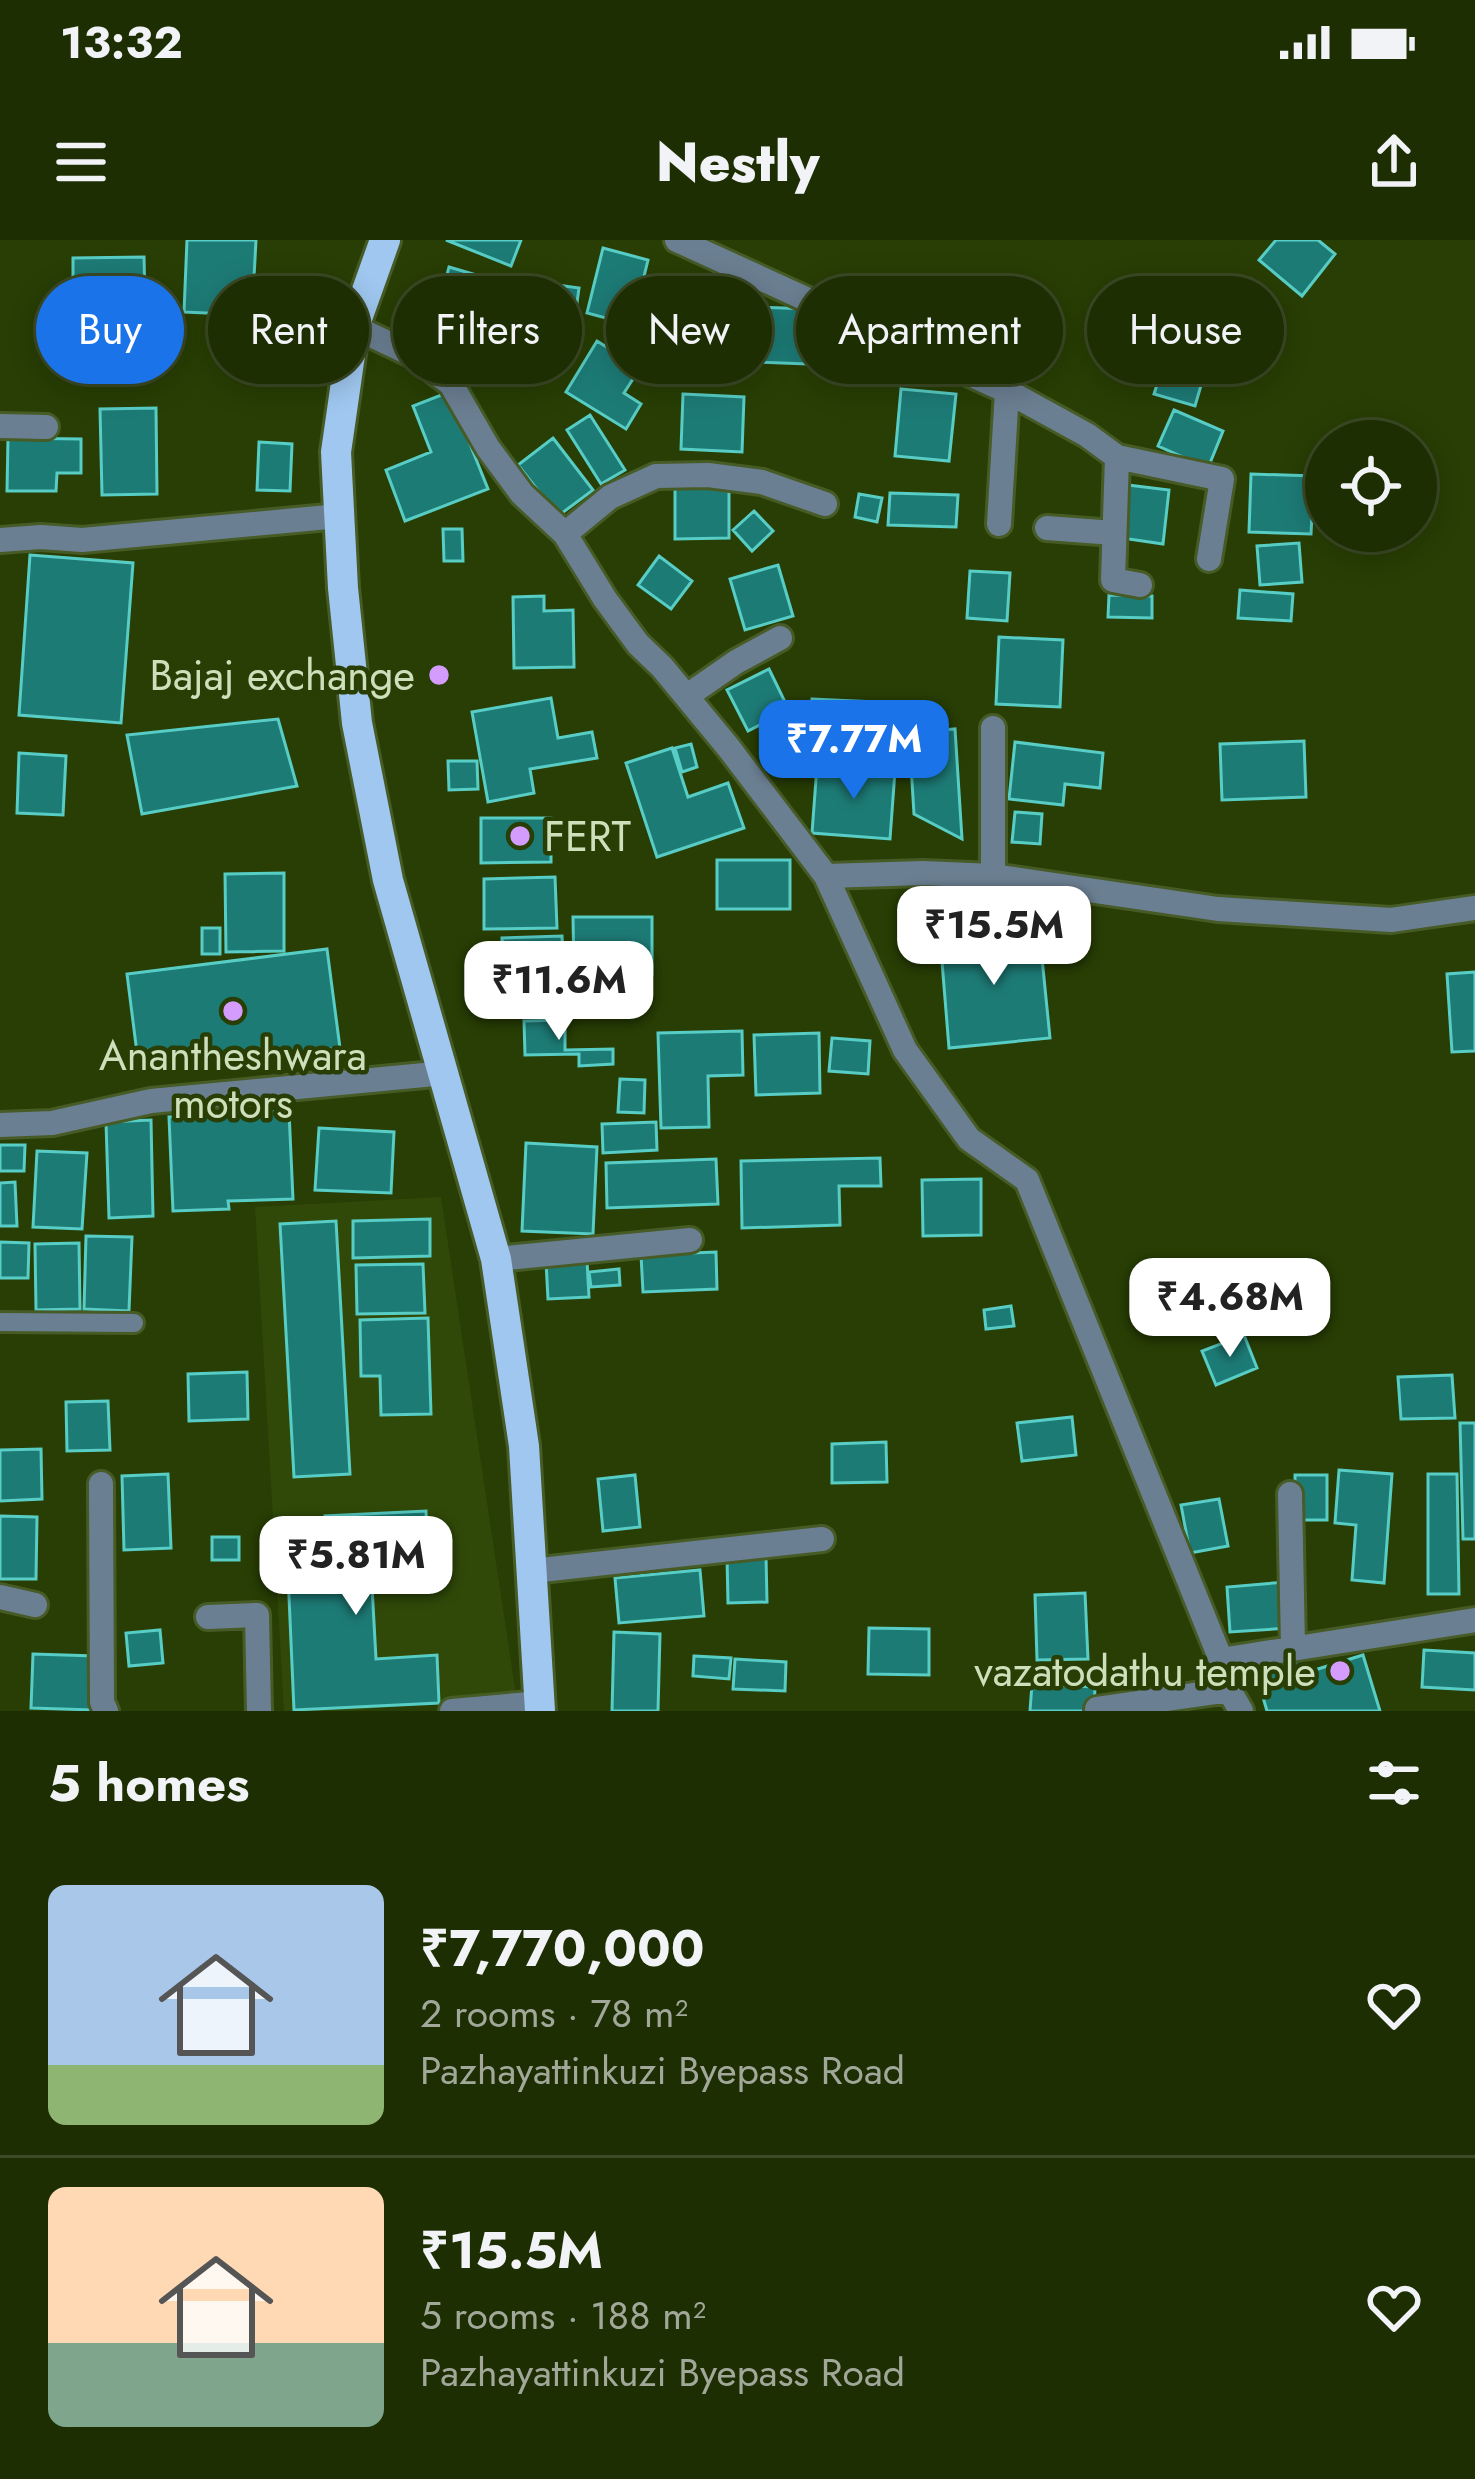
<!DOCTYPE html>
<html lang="en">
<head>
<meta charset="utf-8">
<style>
  body { margin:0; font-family:Jost,sans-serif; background:#2b3a12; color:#f1f3f6; height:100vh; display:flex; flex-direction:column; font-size:45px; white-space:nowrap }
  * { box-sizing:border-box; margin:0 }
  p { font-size:39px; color:#a1a89a }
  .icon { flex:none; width:66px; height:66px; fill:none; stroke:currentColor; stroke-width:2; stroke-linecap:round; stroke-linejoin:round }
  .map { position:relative; height:1471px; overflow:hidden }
  .panel { display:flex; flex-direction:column; background:#1e2e03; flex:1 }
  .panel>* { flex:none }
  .hud { position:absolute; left:36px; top:36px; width:1404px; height:108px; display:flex; gap:24px }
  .controls { position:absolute; left:1305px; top:180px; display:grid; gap:24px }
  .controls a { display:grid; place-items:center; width:132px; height:132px; border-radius:50%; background:#1e2e03; box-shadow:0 6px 30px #0003,0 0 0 3px #3c4a25; font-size:60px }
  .price { position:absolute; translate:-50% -102px; padding:0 27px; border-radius:24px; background:#fff; color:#222; font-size:39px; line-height:78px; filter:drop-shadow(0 3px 6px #0008) }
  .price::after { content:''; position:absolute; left:50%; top:72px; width:36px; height:27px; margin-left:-18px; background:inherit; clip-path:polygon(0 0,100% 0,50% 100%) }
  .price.selected { background:#1a73e8; color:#fff }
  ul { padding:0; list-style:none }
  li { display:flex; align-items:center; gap:36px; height:300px; padding:0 48px }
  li+li { border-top:3px solid #3c4a25 }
  li span { display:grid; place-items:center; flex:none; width:336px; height:240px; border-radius:18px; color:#555 }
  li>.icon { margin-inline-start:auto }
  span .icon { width:144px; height:144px; fill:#fffc; stroke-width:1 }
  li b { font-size:51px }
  h2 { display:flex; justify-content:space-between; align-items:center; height:144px; padding:0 48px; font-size:51px }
  .tag { padding:0 42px; border-radius:54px; background:#1e2e03; box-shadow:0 6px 30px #0003,0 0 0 3px #3c4a25; font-size:42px; line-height:108px }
  .tag.selected { background:#1a73e8; color:#fff }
  .status { display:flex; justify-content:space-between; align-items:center; height:84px; padding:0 60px; background:#1e2e03; direction:ltr }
  .status svg { height:33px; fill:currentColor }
  header { display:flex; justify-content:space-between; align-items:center; height:156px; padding:0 48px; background:#1e2e03; font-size:54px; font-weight:800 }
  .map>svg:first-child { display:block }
  .built { fill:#304908 }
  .building { fill:#1d7b76; stroke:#57cdc5; stroke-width:3 }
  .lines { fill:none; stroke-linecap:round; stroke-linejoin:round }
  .lane-casing { stroke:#465b25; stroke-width:24 }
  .street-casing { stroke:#465b25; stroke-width:30 }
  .primary-casing { stroke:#465b25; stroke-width:36 }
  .lane { stroke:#6b7f92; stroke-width:18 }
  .street { stroke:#6b7f92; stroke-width:24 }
  .primary { stroke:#9fc7ef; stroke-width:30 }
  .poi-dot { fill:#d39cfd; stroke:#283e04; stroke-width:4.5 }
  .labels { text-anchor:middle; stroke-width:9; stroke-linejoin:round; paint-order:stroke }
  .poi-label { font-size:42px; fill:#cde0bb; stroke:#283e04; text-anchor:end }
</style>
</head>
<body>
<div class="status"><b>13:32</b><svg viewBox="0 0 49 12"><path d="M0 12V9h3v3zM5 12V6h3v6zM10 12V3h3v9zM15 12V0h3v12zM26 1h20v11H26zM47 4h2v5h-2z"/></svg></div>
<header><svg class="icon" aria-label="menu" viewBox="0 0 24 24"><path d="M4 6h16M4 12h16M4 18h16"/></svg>Nestly<svg class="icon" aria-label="share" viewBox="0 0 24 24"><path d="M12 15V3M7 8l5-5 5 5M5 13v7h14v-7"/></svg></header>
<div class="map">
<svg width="1475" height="1471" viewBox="0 0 1475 1471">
  <rect width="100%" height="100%" fill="#283e04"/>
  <path class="built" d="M441 957 516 1455 349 1471H284L255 967Z"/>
  <path class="building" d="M187 0H256L252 75 184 72Z
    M446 0H521L511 26Z
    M1276 0H1318L1335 14 1302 56 1259 20Z
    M603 8 648 20 632 85 587 73Z
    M144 17 145 57 73 58V18Z
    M449 27 504 43 488 102 433 86Z
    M711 39 745 42 741 88 707 84Z
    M1176 40 1217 60 1196 105 1155 84Z
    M550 44 579 48 576 70 547 66Z
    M71 61 140 65 139 97 69 94Z
    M936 61 977 70 969 109 928 99Z
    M758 67 810 69 807 124 756 122Z
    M597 101 640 128 624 153 641 164 626 189 566 152Z
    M1165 120 1205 132 1195 166 1154 154Z
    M901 149 956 154 949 221 895 216Z
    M449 152 488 249 405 281 386 230 431 212 413 166Z
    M683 154 744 157 742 212 681 209Z
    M156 168 157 254 102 255 100 169Z
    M1174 170 1223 191 1208 228 1158 206Z
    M590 175 625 230 601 244 567 190Z
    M8 198 81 199V233H57L56 251H7Z
    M553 198 593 250 558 276 518 225Z
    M259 202 292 204 290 251 257 250Z
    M1251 234 1314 236 1311 294 1249 292Z
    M729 244V298L675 299V245Z
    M1128 245 1169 250 1163 304 1122 298Z
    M890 253 958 255 956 287 888 285Z
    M859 254 882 258 877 282 855 277Z
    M754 271 773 291 752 311 733 290Z
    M443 289H462L463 321H444Z
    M1299 303 1302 342 1260 345 1257 306Z
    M30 315 133 323 121 483 19 475Z
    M659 316 692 341 671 369 638 345Z
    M778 325 793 376 745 390 730 339Z
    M970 331 1010 333 1007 381 967 378Z
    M1240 350 1293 354 1291 381 1238 378Z
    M1109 355 1152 356V378L1108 377Z
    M544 356V371L573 370 574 427 514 428 513 357Z
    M999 397 1063 400 1060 467 996 464Z
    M769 429 789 470 748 491 727 450Z
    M551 458 558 498 592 492 597 518 530 529 534 553 488 562 472 472Z
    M812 459 876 462 873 509 810 504Z
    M278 479 297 546 142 574 127 495Z
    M796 482 799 513 775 515 772 484Z
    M955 489 962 599 914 574 909 493Z
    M1304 501 1306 557 1222 560 1220 504Z
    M1015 502 1103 513 1100 548 1065 544 1063 565 1009 559Z
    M691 504 697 527 682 532 675 508Z
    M672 508 688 557 728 543 744 588 657 617 626 523Z
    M19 513 66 516 63 575 17 573Z
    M448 521H477L478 549 449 550Z
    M817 526 895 531 890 599 812 593Z
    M1015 572 1042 574 1040 604 1012 602Z
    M481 578H551V622L481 623Z
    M717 620H790V669H717Z
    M284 633V711L226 712 225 634Z
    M555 637 557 688 484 689V639Z
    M573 677H652V734H574Z
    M202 688H220V714H202Z
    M1039 688 1050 798 949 808 940 697Z
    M562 696 564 737 504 740 502 698Z
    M327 709 340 808 139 829 127 734Z
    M1475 732V811L1452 812 1447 734Z
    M565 780V810L613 809V824L579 826V814L525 815 524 781Z
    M742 791 743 835 708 836 709 887 661 888 658 793Z
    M819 793 820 853 756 855 754 795Z
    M832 798 870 801 868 834 829 831Z
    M620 839 645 840 644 873 618 872Z
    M289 871 293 959 228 961 229 969 173 971 169 877Z
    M151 880 153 976 109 978 106 882Z
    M656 882 657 910 603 913 602 884Z
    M319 888 394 892 391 953 315 950Z
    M526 903 597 907 593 994 522 991Z
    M0 905H25L24 931H0Z
    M37 911 87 913 82 989 33 987Z
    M880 918 881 946H839L840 985 742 988 741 921Z
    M716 919 718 964 607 968 606 923Z
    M981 939V995L923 996 922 940Z
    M15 942 17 986H0V943Z
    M430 979V1016L353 1018V981Z
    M336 981 350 1234 294 1237 280 984Z
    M86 996 132 997 129 1071 84 1069Z
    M0 1002 29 1003 28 1038H0Z
    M79 1003 80 1069 36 1070 35 1004Z
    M716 1012 717 1049 643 1052 641 1015Z
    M587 1020 589 1057 548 1059 546 1022Z
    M423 1024 425 1073 357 1074 356 1025Z
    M619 1029 620 1045 591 1047 589 1032Z
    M1011 1066 1014 1086 986 1089 984 1070Z
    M428 1078 431 1174 381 1175 380 1136H361L360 1080Z
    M1244 1095 1257 1128 1216 1145 1202 1111Z
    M247 1132 248 1179 189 1181 188 1134Z
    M1452 1135 1455 1178 1401 1179 1398 1137Z
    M108 1161 110 1210 67 1211 66 1162Z
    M1072 1177 1076 1215 1022 1221 1017 1183Z
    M1460 1183H1475V1299H1463Z
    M886 1202 887 1242 832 1243V1204Z
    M41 1209 42 1259 0 1261V1210Z
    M1339 1230 1392 1234 1384 1343 1352 1340 1356 1285 1335 1283Z
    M168 1234 171 1308 124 1310 122 1236Z
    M1428 1234H1457L1459 1354H1428Z
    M635 1235 640 1287 603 1291 598 1239Z
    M1295 1235H1327V1280H1295Z
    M1219 1259 1228 1306 1190 1313 1181 1265Z
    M426 1271 428 1326 371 1328 376 1419 437 1415 439 1463 294 1470 288 1334 328 1333 325 1276Z
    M0 1276 37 1277 36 1339H0Z
    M212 1297H239V1320H212Z
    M766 1316 767 1362 728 1363 727 1317Z
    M700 1330 704 1376 619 1383 615 1338Z
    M1286 1342 1289 1388 1230 1392 1227 1347Z
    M1085 1353 1088 1419 1037 1420 1035 1355Z
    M869 1388 929 1389V1435L868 1434Z
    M160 1390 163 1423 129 1426 126 1393Z
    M614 1392 660 1394 658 1471H612Z
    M1302 1410 1307 1431 1245 1447 1240 1426Z
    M1424 1410 1475 1413V1450L1422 1447Z
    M33 1414 95 1416 93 1470 31 1468Z
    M1363 1415 1380 1471H1267L1260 1447Z
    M694 1416 731 1418 729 1439 693 1436Z
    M735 1419 786 1422 785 1451 733 1449Z
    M1032 1444 1095 1447 1094 1471H1030Z"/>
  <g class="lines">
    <defs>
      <path id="lane" d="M0 1082 134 1083"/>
      <path id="street" d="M677 0 1007 151 1087 195 1117 217 1222 239 1209 319
        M354 87 411 114 451 144 488 208 522 254 565 294 605 359 638 404 662 427 728 507 826 636 905 810 969 899 1027 940 1221 1420 1229 1450 1241 1471
        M0 186 46 187
        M1117 217 1113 340 1140 345
        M999 284 1007 151
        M1047 288 1114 293
        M565 294 610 257 656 236 708 235 762 242 825 264
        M0 300 41 297 82 300 339 276
        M687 456 736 422 780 398
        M826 636 923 633 993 636 1218 669 1391 680 1475 668
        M993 636V488
        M0 885 52 883 151 861 445 833
        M496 1019 690 1000
        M101 1244 102 1462 106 1471
        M1290 1254 1293 1407
        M532 1331 822 1299
        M0 1357 35 1365
        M208 1377 257 1375 259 1471
        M1221 1420 1475 1380
        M1097 1469 1229 1450
        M452 1471 540 1463"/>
      <path id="primary" d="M385 0 354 87 336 212 343 348 357 483 388 640 496 1019 524 1206 540 1471"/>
    </defs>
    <use href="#lane" class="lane-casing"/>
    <use href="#street" class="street-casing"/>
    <use href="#primary" class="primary-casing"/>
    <use href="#lane" class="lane"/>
    <use href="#street" class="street"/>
    <use href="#primary" class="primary"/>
  </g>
  <g class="poi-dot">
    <circle cx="439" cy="435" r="12"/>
    <circle cx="520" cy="596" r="12"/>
    <circle cx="233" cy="771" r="12"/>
    <circle cx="1340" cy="1431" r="12"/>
  </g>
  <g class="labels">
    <g class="poi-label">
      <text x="415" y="450">Bajaj exchange</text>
      <text x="544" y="611" text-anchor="start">FERT</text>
      <text x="233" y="830" text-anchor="middle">Anantheshwara<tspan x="233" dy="48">motors</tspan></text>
      <text x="1316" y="1446">vazatodathu temple</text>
    </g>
  </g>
</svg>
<div class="controls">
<a><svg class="icon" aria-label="locate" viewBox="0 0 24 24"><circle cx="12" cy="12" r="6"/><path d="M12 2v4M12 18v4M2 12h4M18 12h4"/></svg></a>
</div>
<b class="price selected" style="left:854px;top:562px">₹7.77M</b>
<b class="price" style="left:994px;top:748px">₹15.5M</b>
<b class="price" style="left:559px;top:803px">₹11.6M</b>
<b class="price" style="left:1230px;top:1120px">₹4.68M</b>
<b class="price" style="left:356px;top:1378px">₹5.81M</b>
<div class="hud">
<a class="tag selected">Buy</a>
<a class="tag">Rent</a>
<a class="tag">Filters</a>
<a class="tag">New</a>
<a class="tag">Apartment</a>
<a class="tag">House</a>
</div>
</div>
<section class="panel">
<h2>5 homes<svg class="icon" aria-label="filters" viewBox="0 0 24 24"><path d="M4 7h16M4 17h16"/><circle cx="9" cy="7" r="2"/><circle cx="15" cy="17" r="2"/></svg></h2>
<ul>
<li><span style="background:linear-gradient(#a9c7e8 75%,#8fb573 0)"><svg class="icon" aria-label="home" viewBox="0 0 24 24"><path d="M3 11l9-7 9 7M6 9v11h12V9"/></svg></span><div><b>₹7,770,000</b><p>2 rooms · 78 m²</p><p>Pazhayattinkuzi Byepass Road</p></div><svg class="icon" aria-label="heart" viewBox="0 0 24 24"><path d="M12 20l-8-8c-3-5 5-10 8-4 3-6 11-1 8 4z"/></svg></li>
<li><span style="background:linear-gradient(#ffd9b3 65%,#7fa58c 0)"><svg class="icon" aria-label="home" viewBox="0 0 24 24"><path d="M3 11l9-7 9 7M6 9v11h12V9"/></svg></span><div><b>₹15.5M</b><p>5 rooms · 188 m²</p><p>Pazhayattinkuzi Byepass Road</p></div><svg class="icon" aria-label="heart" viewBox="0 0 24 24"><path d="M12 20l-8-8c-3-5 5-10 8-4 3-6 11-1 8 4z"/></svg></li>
</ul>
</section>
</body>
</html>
